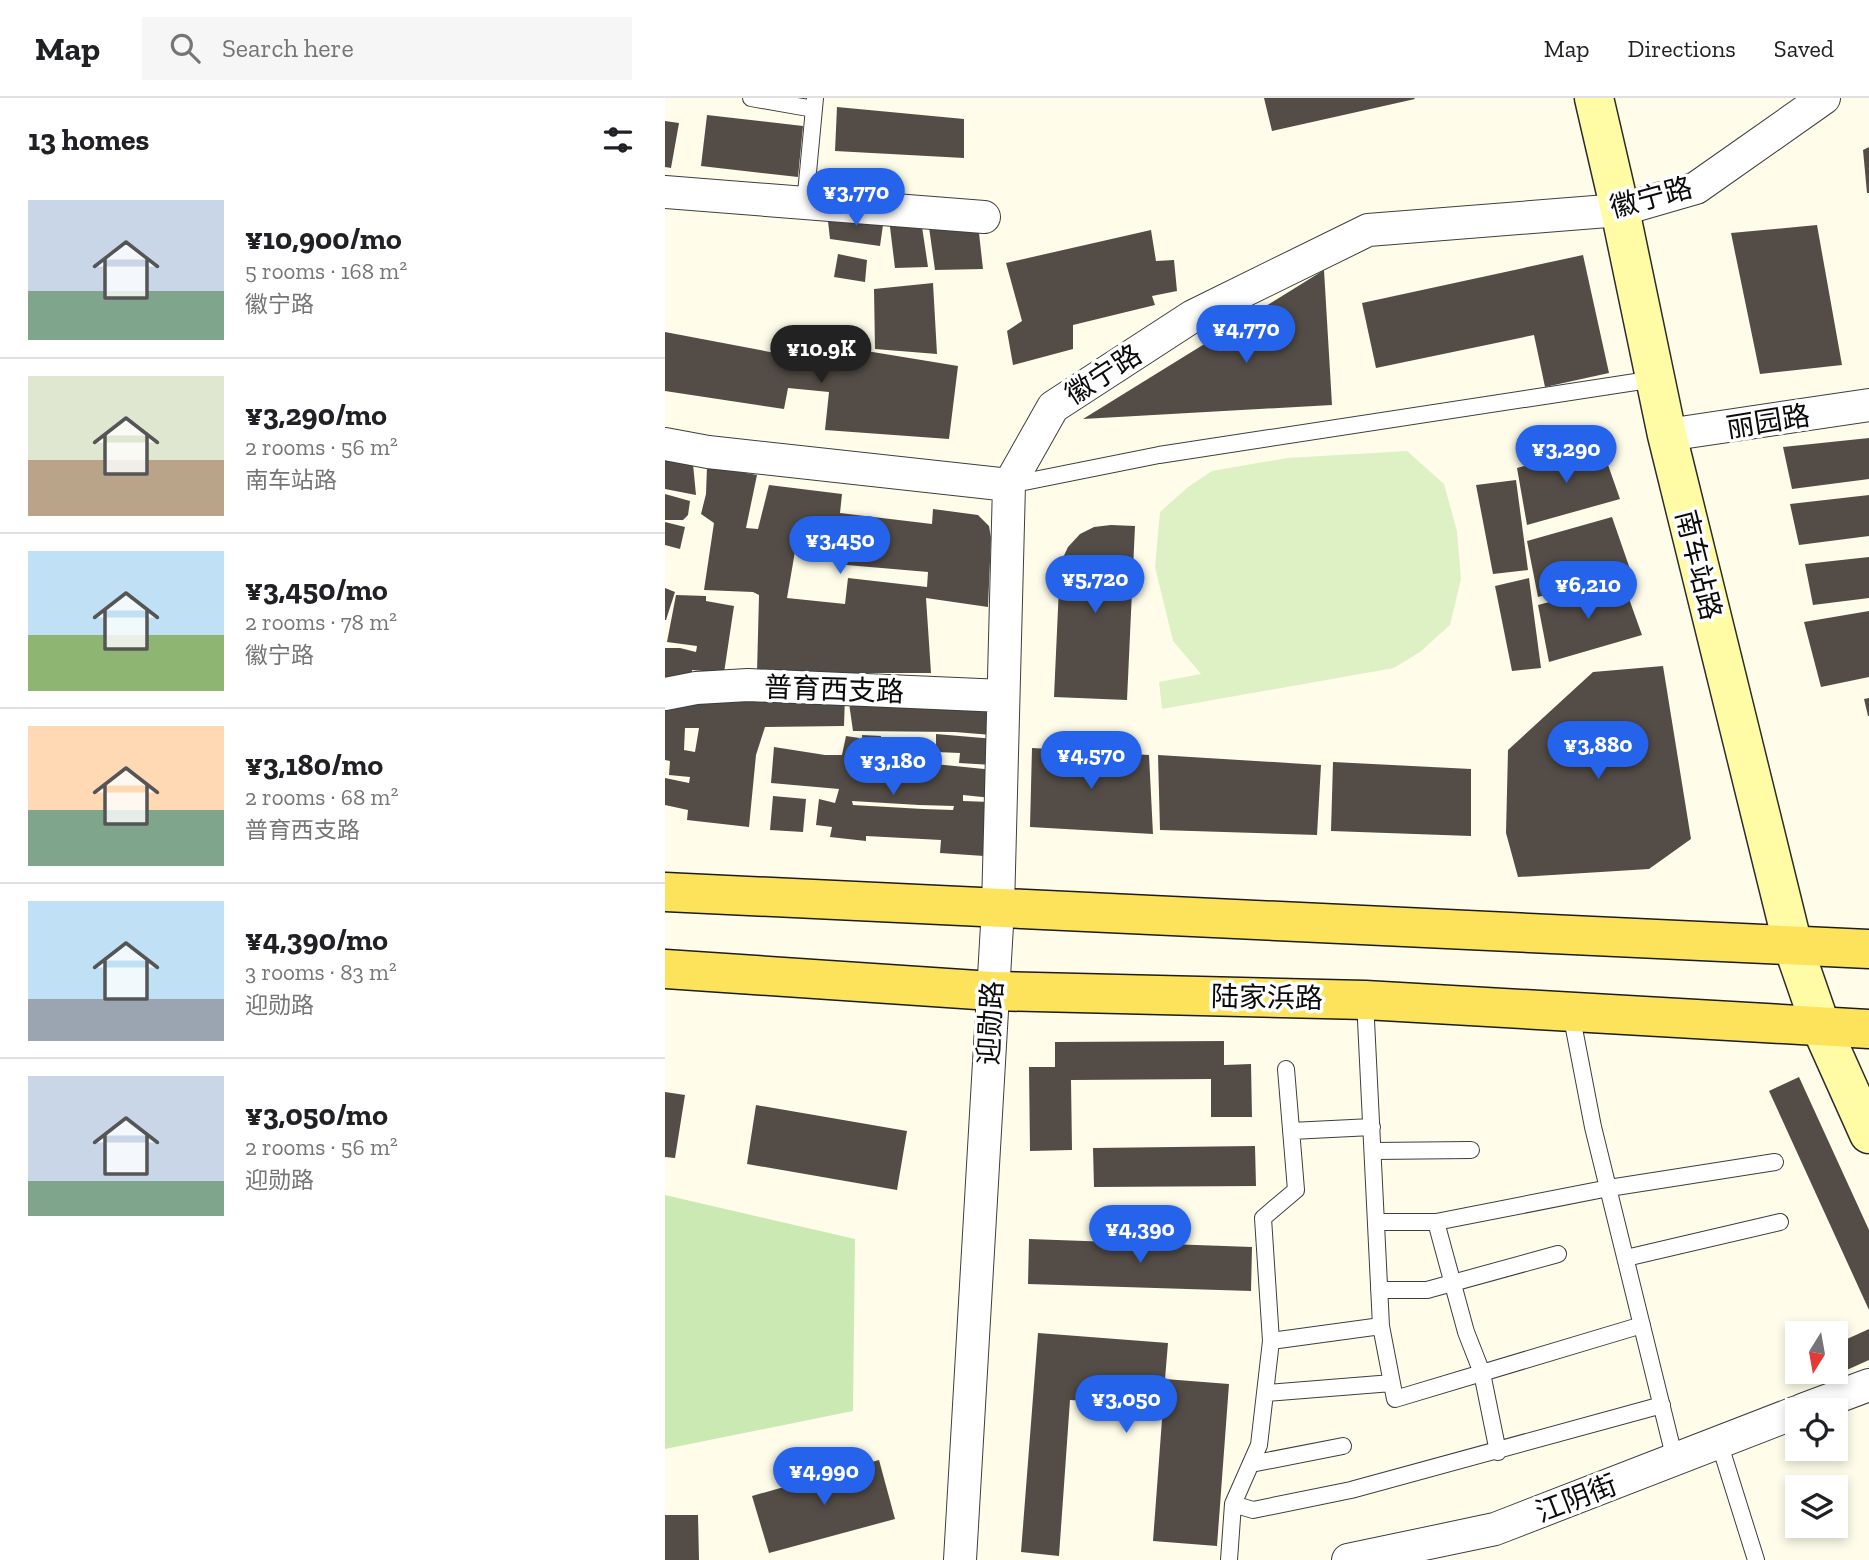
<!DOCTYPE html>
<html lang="en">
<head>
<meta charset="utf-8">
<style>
  body { margin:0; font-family:"Zilla Slab","Noto Sans SC",serif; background:#f6f6f6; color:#202124; height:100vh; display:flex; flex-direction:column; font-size:26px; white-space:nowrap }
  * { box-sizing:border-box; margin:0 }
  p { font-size:23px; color:#757577 }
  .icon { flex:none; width:38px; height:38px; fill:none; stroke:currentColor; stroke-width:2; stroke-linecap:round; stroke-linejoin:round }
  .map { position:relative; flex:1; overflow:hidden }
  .drawer { display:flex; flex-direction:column; background:#fff; width:665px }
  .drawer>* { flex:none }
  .needle { width:46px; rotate:191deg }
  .controls { position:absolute; left:1120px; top:1223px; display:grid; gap:14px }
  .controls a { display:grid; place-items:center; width:63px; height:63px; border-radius:0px; background:#fff; box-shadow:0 4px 10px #0003; font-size:35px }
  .price { position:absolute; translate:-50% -60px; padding:0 16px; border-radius:24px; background:#2563eb; color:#fff; font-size:23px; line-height:46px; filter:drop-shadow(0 2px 4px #0008) }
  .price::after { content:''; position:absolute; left:50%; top:42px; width:21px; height:16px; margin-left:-10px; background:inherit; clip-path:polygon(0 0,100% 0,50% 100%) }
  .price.on { background:#222; color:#fff }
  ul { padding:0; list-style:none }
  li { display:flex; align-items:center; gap:21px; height:175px; padding:0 28px }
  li+li { border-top:2px solid #e0e0e0 }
  li span { display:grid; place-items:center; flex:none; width:196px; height:140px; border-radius:0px; color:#555 }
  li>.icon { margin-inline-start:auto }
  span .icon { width:84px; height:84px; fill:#fffc; stroke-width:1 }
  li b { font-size:30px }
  h2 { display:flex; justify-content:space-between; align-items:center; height:84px; padding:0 28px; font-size:30px }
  header { display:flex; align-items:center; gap:42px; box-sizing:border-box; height:98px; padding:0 35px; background:#fff; border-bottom:2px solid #e0e0e0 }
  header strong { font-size:33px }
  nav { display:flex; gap:38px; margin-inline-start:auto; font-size:24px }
  .search { width:490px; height:63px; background:#f6f6f6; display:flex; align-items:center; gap:18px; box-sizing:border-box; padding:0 24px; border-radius:0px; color:#757577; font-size:26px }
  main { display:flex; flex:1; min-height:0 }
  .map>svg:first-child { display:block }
  .green { fill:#cbeab3 }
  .pitch { fill:#def1c5 }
  .building { fill:#544d47; fill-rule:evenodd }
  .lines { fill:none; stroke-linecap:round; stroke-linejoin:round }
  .lane-casing { stroke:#3e3e3e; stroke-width:18 }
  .street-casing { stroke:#3e3e3e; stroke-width:34 }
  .secondary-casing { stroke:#2d2d2d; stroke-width:41 }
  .primary-casing { stroke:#1c1c1c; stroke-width:41 }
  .lane { stroke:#fff; stroke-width:16 }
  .street { stroke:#fff; stroke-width:32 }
  .secondary { stroke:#fffca5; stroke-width:38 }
  .primary { stroke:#fde35c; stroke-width:38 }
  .labels { text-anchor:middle; stroke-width:7; stroke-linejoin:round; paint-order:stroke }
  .street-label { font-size:28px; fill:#0b0b0b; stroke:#fff }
</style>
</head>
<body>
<header>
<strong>Map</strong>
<div class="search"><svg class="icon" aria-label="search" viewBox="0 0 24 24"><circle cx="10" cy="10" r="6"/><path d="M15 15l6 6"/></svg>Search here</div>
<nav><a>Map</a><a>Directions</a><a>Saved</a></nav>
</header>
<main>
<section class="drawer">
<h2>13 homes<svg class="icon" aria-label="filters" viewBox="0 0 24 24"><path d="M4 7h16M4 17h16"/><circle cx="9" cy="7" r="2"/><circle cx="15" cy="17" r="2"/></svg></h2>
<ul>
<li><span style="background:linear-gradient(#c9d6e8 65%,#7fa58c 0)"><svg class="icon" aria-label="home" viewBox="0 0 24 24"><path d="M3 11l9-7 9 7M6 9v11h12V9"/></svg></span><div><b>¥10,900/mo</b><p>5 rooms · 168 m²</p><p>徽宁路</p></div></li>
<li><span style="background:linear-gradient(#dfe7d0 60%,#b9a48a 0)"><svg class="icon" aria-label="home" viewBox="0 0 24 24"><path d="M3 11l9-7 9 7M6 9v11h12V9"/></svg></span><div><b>¥3,290/mo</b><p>2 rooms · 56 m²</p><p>南车站路</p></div></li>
<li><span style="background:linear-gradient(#bfe0f5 60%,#8fb573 0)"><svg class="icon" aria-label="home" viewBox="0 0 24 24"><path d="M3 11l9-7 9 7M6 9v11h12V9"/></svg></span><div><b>¥3,450/mo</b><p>2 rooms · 78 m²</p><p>徽宁路</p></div></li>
<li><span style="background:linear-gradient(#ffd9b3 60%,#7fa58c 0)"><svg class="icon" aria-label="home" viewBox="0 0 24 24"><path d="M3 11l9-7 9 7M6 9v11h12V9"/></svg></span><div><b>¥3,180/mo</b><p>2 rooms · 68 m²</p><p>普育西支路</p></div></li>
<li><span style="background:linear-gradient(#bfe0f5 70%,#9aa5b1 0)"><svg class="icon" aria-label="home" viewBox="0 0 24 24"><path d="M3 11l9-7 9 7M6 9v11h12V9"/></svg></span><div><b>¥4,390/mo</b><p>3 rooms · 83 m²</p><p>迎勋路</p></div></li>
<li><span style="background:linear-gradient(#c9d6e8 75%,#7fa58c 0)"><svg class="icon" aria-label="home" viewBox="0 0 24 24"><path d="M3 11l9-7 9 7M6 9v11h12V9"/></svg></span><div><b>¥3,050/mo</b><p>2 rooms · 56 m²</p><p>迎勋路</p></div></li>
</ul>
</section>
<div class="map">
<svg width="1204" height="1462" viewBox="0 0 1204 1462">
  <rect width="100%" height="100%" fill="#fffdea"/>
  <path class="green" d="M0 1097 190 1141 188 1313 0 1351Z"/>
  <path class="pitch" d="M742 353 779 386 792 433 796 481 785 527 755 554 729 570 497 611 494 584 536 576 508 543 490 469 495 414 523 389 547 373 622 360Z"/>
  <path class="building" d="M599 0H749L750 1 607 33Z
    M172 9 299 21V60L170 53Z
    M42 17 138 28 133 79 36 68Z
    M0 23 14 25 6 70 0 69Z
    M1204 49V95H1202L1198 52Z
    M162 114 219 120 215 148 165 141Z
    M224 121 256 122 263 169 230 170Z
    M263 122 313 126 318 171 270 172Z
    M1152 127 1177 267 1095 276 1066 135Z
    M486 132 491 163 509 162 512 193 487 198 490 207 408 227V251L348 267 342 233 357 223 341 165Z
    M173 156 202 162 200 184 169 179Z
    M918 157 944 275 880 289 869 237 711 270 697 205Z
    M659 172 667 307 418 321Z
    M268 185 272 256 210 251 209 191Z
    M0 234 168 266 171 248 293 268 284 341 160 332 164 294 123 290 119 311 0 293Z
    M1204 340V381L1127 391 1118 349Z
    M936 347 955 401 862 427 852 370Z
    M0 356 28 366 31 397 0 391Z
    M42 368 92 377 81 430 93 431 104 387 177 396 175 415 267 426 268 411 313 417 324 428 326 440 323 509 261 500 266 575H92L94 497 88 494 39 492 49 425 36 416 41 396ZM133 436 172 440 170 466 263 474 262 489 183 480 180 506 122 500Z
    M851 382 863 472 828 476 811 387Z
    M0 396 25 403 23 417 18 422H0Z
    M1204 397V438L1134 447 1125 406Z
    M947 419 966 474 873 499 862 443Z
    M0 424 20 429 15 451 0 447Z
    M446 427 470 428 462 602 389 599 395 466 403 449 415 436 429 429Z
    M1204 459V500L1148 507 1140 466Z
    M864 480 876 570 847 573 830 488Z
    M958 484 977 537 884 564 873 507Z
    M0 490 10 494 1 522H0Z
    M11 497 41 498V503L69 508 59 575 27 572V582L0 587V550H15L31 554 32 548 2 544Z
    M1204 513V579L1156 589 1139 524Z
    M998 568 1026 741 984 771 853 779 841 735 843 652 928 574Z
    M180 597 179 628 100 629 91 657 84 729 22 722 23 712 0 707V680L24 685 25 679 4 677 5 663 0 662V601ZM20 630H34L30 654 19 652Z
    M183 598 326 600 327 637 290 634 188 633Z
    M1204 600V618H1203L1199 601Z
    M271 636 330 641 328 667 294 665 295 655 271 654Z
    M197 637 216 638 215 652 198 651Z
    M181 638 194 640 191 658 329 672 327 700 298 697V703L325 704 319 758 275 755 276 742 201 738V743L165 739 167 729 151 727 154 701 170 705 174 691 106 685 109 649 160 657H177ZM187 703 254 707 289 708 288 712 258 711 188 707Z
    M367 650 484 657 488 736 365 729Z
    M493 657 656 667 652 737 495 732Z
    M668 664 806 671V738L666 733Z
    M108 698 141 701 138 734 105 732Z
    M559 943V967L586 966 587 1019H546V981L406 982 407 1052 365 1053 364 969H390V944Z
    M1134 979 1204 1132V1212L1104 993Z
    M0 994 20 997 10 1060 0 1059Z
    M91 1007 242 1033 232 1092 82 1066Z
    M590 1048 591 1088 429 1089 428 1050Z
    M364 1141 587 1149 586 1193 363 1186Z
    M1204 1231V1262L1175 1275 1171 1266V1246Z
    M373 1235 503 1245 500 1281 564 1286 552 1448 488 1443 498 1308 405 1302 394 1458 356 1454Z
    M214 1362 230 1421 104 1455 87 1398Z
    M0 1417H33L34 1462H0Z"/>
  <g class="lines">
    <defs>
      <path id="lane" d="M86 0 149 11
        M140 106 150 0
        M344 387 494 357 990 281
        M700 902 716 1228 730 1301 977 1227
        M906 915 928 1029 1010 1362
        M626 1033 707 1029
        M708 1053 806 1052
        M711 1124H771L944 1090 1110 1064
        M771 1124 801 1234 817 1275 833 1354
        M961 1160 1115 1124
        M714 1192H762L893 1156
        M606 1243 716 1228
        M601 1295 727 1285
        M1054 1344 1091 1462
        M586 1366 678 1348
        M568 1406 588 1412 686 1392 997 1307
        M564 1462 568 1406 594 1347 606 1243 598 1120 631 1092 621 971"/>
      <path id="street" d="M0 94 319 119
        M1002 337 1204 307
        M0 346 43 354 344 387 388 309 528 218 703 132 955 112 1031 90 1159 0
        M0 596 31 590 83 587 338 598
        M1137 1312 1204 1287
        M295 1462 333 810 344 387
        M683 1462 830 1431 1132 1314"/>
      <path id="secondary" d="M929 0 955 112 1002 337 1128 848 1156 929 1204 1036"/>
      <path id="primary" d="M0 794 1204 851
        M0 871 327 893 700 902 1204 931"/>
    </defs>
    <use href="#lane" class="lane-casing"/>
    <use href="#street" class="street-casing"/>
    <use href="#secondary" class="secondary-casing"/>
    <use href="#primary" class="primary-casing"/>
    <use href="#lane" class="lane"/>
    <use href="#street" class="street"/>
    <use href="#secondary" class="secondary"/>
    <use href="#primary" class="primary"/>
  </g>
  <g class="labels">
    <g class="street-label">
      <text transform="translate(986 99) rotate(-15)" y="10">徽宁路</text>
      <text transform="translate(438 276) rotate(-33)" y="10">徽宁路</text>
      <text transform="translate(1103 323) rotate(-9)" y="10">丽园路</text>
      <text transform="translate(1034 467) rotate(76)" y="10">南车站路</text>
      <text transform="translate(169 591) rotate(2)" y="10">普育西支路</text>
      <text transform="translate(602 899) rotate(1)" y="10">陆家浜路</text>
      <text transform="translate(325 925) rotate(-87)" y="10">迎勋路</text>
      <text transform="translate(911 1400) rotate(-21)" y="10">江阴街</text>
    </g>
  </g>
</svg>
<div class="controls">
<a><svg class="needle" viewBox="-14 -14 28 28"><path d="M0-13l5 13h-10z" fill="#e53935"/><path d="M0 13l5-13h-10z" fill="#757577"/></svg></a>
<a><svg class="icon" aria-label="locate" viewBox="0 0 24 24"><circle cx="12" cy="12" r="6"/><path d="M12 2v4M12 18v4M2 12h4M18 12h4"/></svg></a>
<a><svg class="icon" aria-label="layers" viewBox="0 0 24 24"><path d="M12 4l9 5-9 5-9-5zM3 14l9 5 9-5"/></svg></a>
</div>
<b class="price" style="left:191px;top:130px">¥3,770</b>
<b class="price" style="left:581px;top:267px">¥4,770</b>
<b class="price on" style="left:156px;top:287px">¥10.9K</b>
<b class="price" style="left:901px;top:387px">¥3,290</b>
<b class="price" style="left:175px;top:478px">¥3,450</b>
<b class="price" style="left:430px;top:517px">¥5,720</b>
<b class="price" style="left:923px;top:523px">¥6,210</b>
<b class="price" style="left:933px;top:683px">¥3,880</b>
<b class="price" style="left:426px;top:693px">¥4,570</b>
<b class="price" style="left:228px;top:699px">¥3,180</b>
<b class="price" style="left:475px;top:1167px">¥4,390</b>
<b class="price" style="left:461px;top:1337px">¥3,050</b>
<b class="price" style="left:159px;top:1409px">¥4,990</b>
</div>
</main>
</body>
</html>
